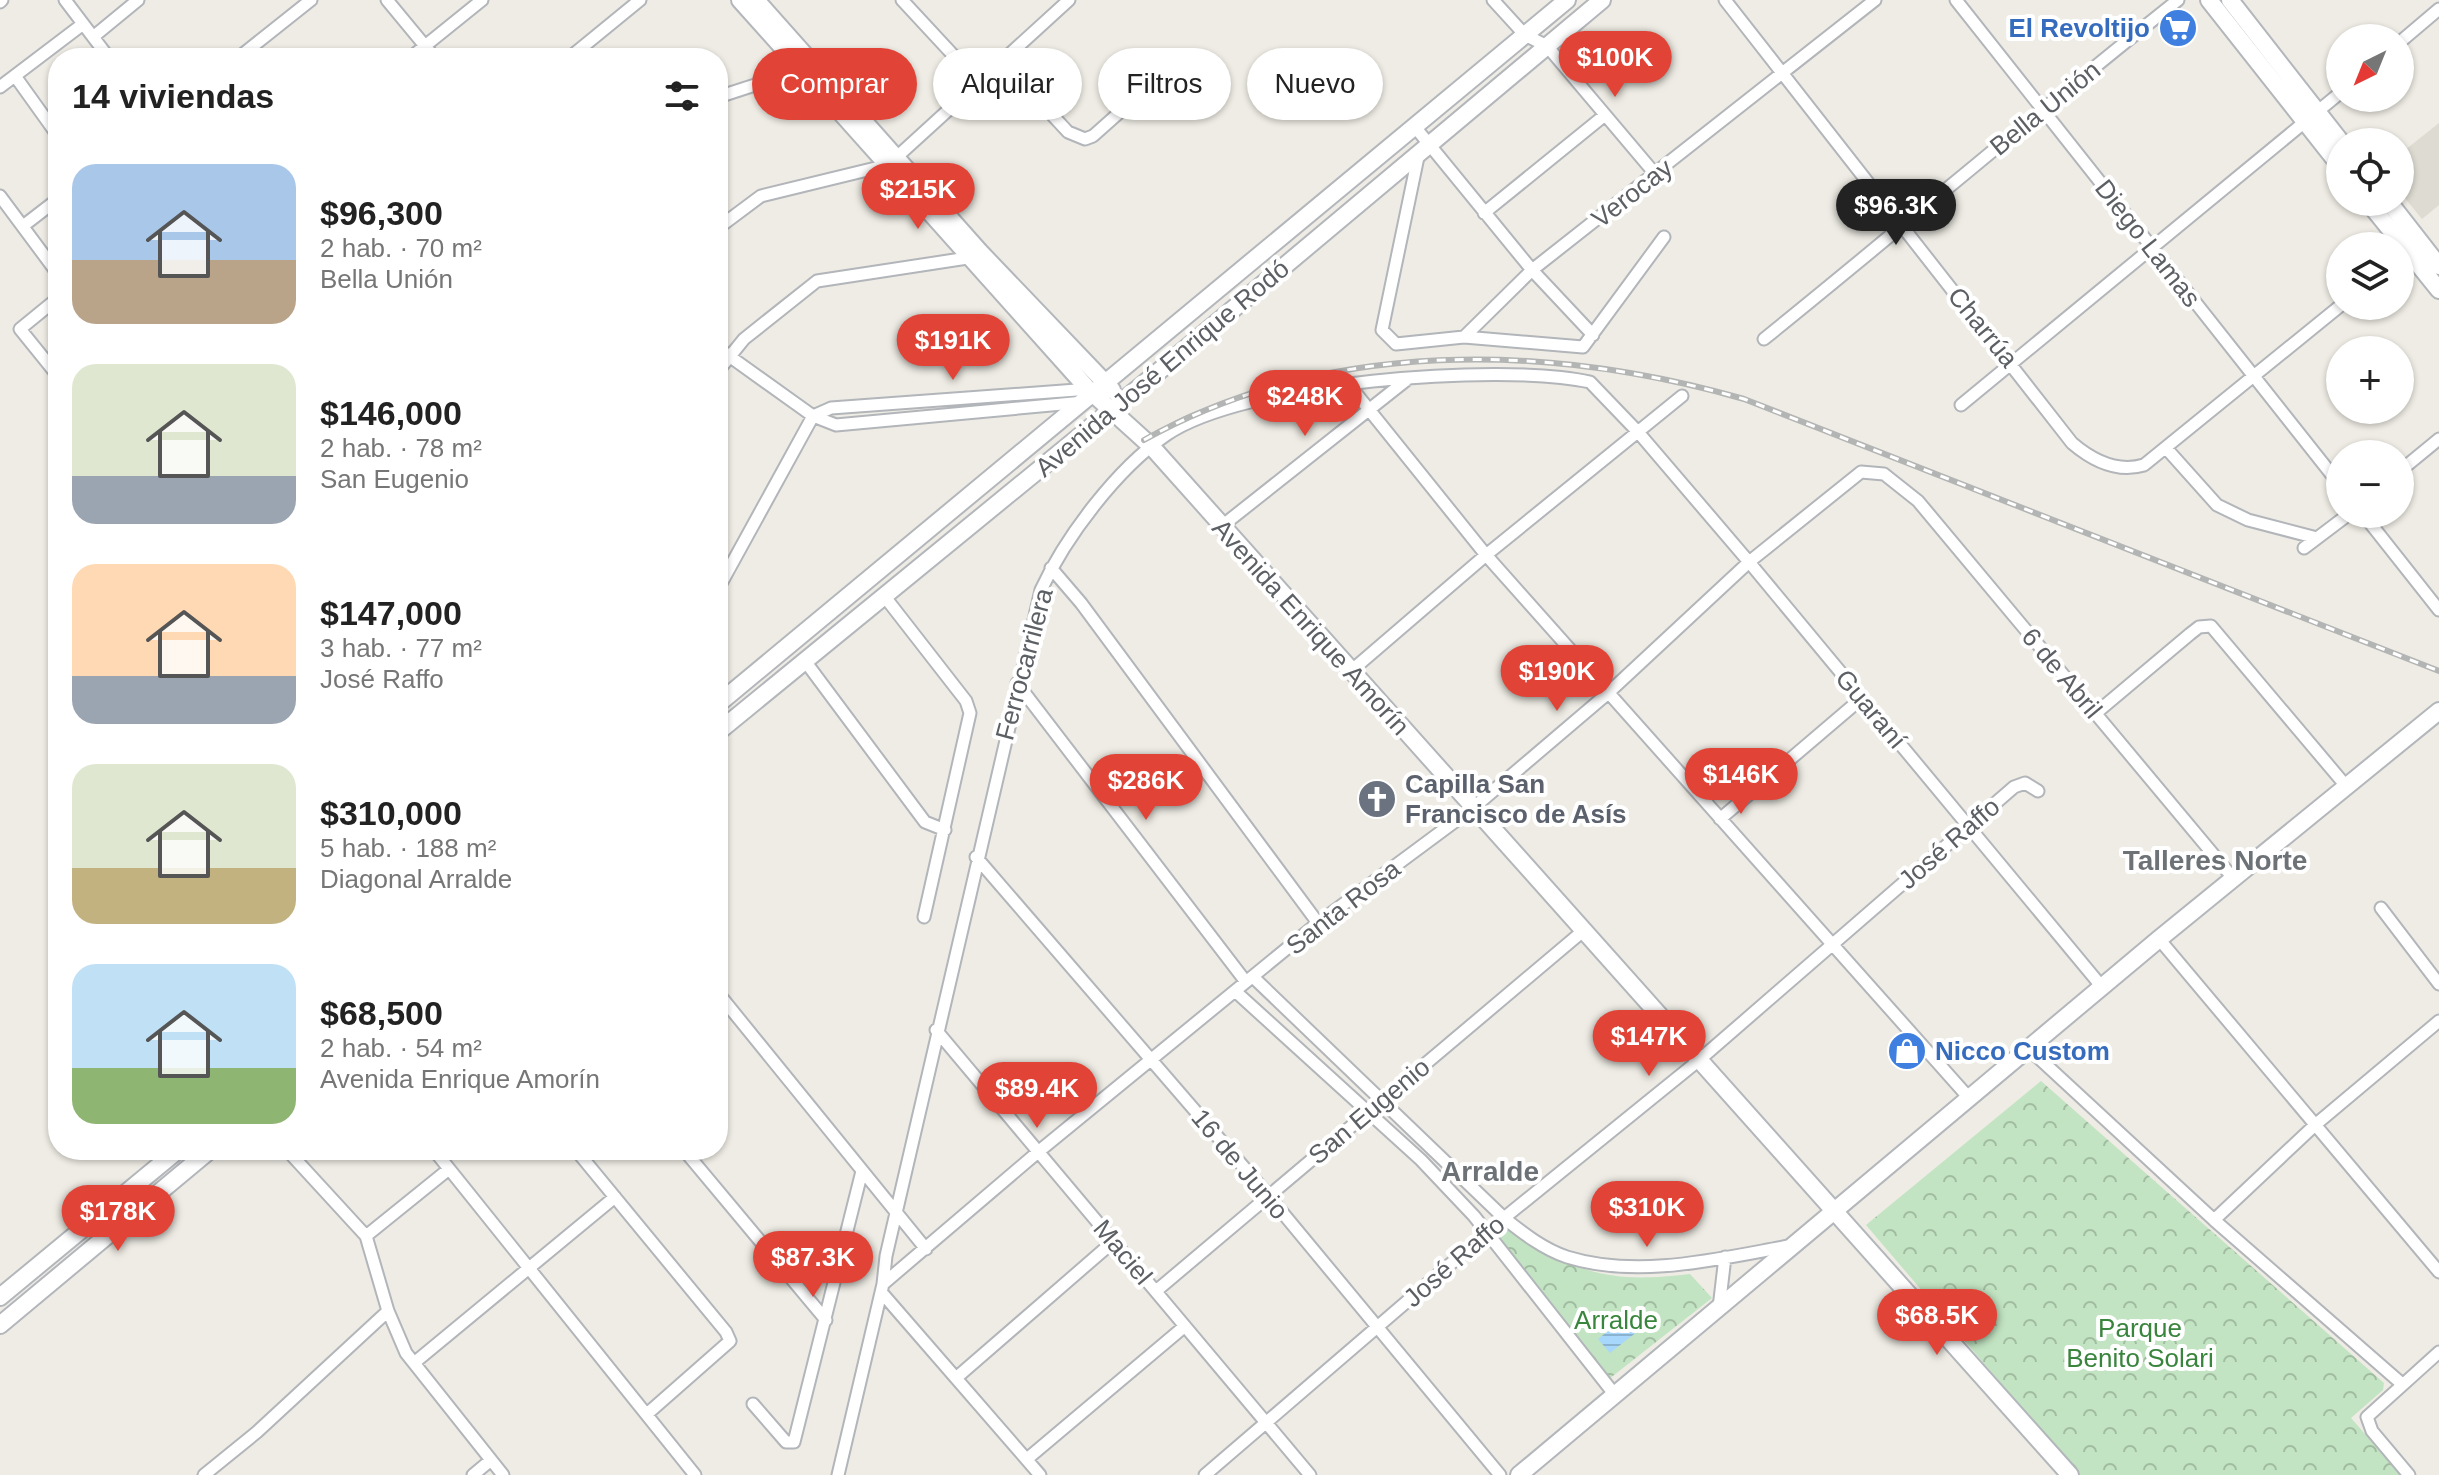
<!DOCTYPE html>
<html lang="es">
<head>
<meta charset="utf-8">
<style>
  body { margin:0; font-family:Helvetica,sans-serif; background:#f6f6f6; color:#222; height:100vh; display:flex; flex-direction:column; font-size:30px; white-space:nowrap }
  * { box-sizing:border-box; margin:0 }
  p { font-size:26px; color:#767676 }
  .icon { flex:none; width:44px; height:44px; fill:none; stroke:currentColor; stroke-width:2; stroke-linecap:round; stroke-linejoin:round }
  .map { position:relative; flex:1; overflow:hidden }
  .sheet { position:absolute; left:48px; top:48px; width:680px; height:1112px; display:flex; flex-direction:column; background:#fff; border-radius:32px; box-shadow:0 2px 6px #0004 }
  .sheet>* { flex:none }
  .top-card { position:absolute; left:752px; top:48px; width:760px; height:72px; display:flex; gap:16px }
  .needle { width:52px; rotate:223deg }
  .controls { position:absolute; left:2326px; top:24px; display:grid; gap:16px }
  .controls a { display:grid; place-items:center; width:88px; height:88px; border-radius:50%; background:#fff; box-shadow:0 2px 6px #0004; font-size:40px }
  .price { position:absolute; translate:-50% -68px; padding:0 18px; border-radius:28px; background:#e14337; color:#fff; font-size:26px; line-height:52px; filter:drop-shadow(0 2px 4px #0008) }
  .price::after { content:''; position:absolute; left:50%; top:48px; width:24px; height:18px; margin-left:-12px; background:inherit; clip-path:polygon(0 0,100% 0,50% 100%) }
  .price.on { background:#222; color:#fff }
  ul { padding:0; list-style:none }
  li { display:flex; align-items:center; gap:24px; height:200px; padding:0 24px }
  li span { display:grid; place-items:center; flex:none; width:224px; height:160px; border-radius:24px; color:#555 }
  li>.icon { margin-inline-start:auto }
  span .icon { width:96px; height:96px; fill:#fffc; stroke-width:1 }
  li b { font-size:34px }
  h2 { display:flex; justify-content:space-between; align-items:center; height:96px; padding:0 24px; font-size:34px }
  .tag { padding:0 28px; border-radius:36px; background:#fff; box-shadow:0 2px 6px #0004; font-size:28px; line-height:72px }
  .tag.on { background:#e14337; color:#fff }
  .map>svg:first-child { display:block }
  .education { fill:#dedbd2 }
  .forest { fill:url(#forest-crowns) }
  .water { fill:url(#water-rules) }
  .lines { fill:none; stroke-linecap:round; stroke-linejoin:round }
  .street-casing { stroke:#b2b5b9; stroke-width:15 }
  .secondary-casing { stroke:#b3b7bb; stroke-width:20 }
  .street { stroke:#fff; stroke-width:11 }
  .secondary { stroke:#fff; stroke-width:16 }
  .rail-casing { stroke:#b3b4b4; stroke-width:6 }
  .rail { stroke:#fff; stroke-width:3; stroke-dasharray:9; stroke-linecap:butt }
  .labels { text-anchor:middle; stroke-width:8; stroke-linejoin:round; paint-order:stroke }
  .shop-label { font-size:26px; font-weight:bold; fill:#366cbe; stroke:#fff; text-anchor:end }
  .street-label { font-size:26px; fill:#5c6064; stroke:#fff }
  .worship-label { font-size:26px; font-weight:bold; fill:#5b616d; stroke:#fff; text-anchor:start }
  .park-label { font-size:26px; fill:#3a853d; stroke:#fff }
  .neighbourhood-label { font-size:28px; font-weight:bold; fill:#6d7276; stroke:#fff }
</style>
</head>
<body>
<div class="map">
<svg width="2439" height="1475" viewBox="0 0 2439 1475">
  <defs>
    <pattern id="forest-crowns" width="20" height="18" patternUnits="userSpaceOnUse" patternTransform="scale(2)"><rect width="20" height="18" fill="#c2e4c2"/><path d="M2 6a3 3 0 1 1 6 0M12 15a3 3 0 1 1 6 0" fill="none" stroke="#a1bca1"/></pattern>
    <pattern id="water-rules" width="6" height="5" patternUnits="userSpaceOnUse" patternTransform="scale(2)"><rect width="6" height="5" fill="#a7d7fb"/><path d="M0 2.5h6" fill="none" stroke="#8bb2cf"/></pattern>
  </defs>
  <rect width="100%" height="100%" fill="#eeece4"/>
  <path class="education" d="M2439 123V205L2422 219 2400 192V154Z"/>
  <path class="forest" d="M2041 1081 2384 1383 2383 1390 2351 1418 2401 1475H2079L1866 1225Z
    M1507 1228C1576 1273 1607 1284 1690 1274L1712 1298 1609 1379 1497 1236Z"/>
  <path class="water" d="M1626 1317 1638 1331 1610 1353 1598 1339Z"/>
  <g class="lines">
    <defs>
      <path id="street" d="M65 0 109 58
        M387 0 435 58
        M902 0 979 83
        M1493 0 1525 35 1547 46 1656 175
        M1725 0 2072 443C2093 461 2117 473 2144 465L2340 306
        M1956 0 2340 485
        M0 2 2 0
        M93 37 138 0
        M2400 42 2439 9
        M238 58 311 0
        M410 58 482 0
        M569 58 640 0
        M1002 61 1068 132 1085 139 1093 136 1166 71
        M15 76 58 136
        M0 87 83 24
        M718 97 801 70 807 65
        M1415 127 1532 270 1593 335
        M1418 157 1382 330 1396 344 1464 337 1532 270 1875 0
        M0 196 58 274
        M1484 213 1605 115
        M23 226 58 199
        M718 228 761 196 888 165 1069 0
        M58 298 20 329 58 376
        M1464 337 1583 347 1664 237
        M1764 339C1903 227 2038 111 2178 0
        M718 348 813 416 836 425 1084 402
        M718 371 744 339 817 281 974 257
        M1350 386 1486 555 1970 1099
        M1961 405 2340 93
        M813 416 831 408 1090 389
        M2166 448 2217 505 2248 520 2317 538
        M2400 471 2439 439
        M2363 514 2439 610
        M1222 526 1409 378
        M2304 548 2349 514
        M1051 568 1081 603 1318 923
        M718 589 813 416
        M885 597 966 701 970 713 924 917
        M805 661 925 822 945 830
        M1351 671 1486 555 1682 396
        M1017 683 1246 982
        M2096 713 2190 634 2199 627 2211 626 2346 786
        M1720 819 1862 698
        M976 857 1267 1194 1500 1475
        M2381 908 2439 984
        M2159 939 2439 1272
        M1253 977 1504 1218C1523 1233 1543 1249 1567 1257 1638 1279 1717 1259 1789 1246
        M1235 991 1421 1160 1474 1216 1615 1395
        M718 993 926 1249
        M936 1030 1310 1475
        M2030 1050 2214 1220 2402 1384
        M287 1150 366 1236 388 1311 406 1353 503 1475
        M434 1150 695 1475
        M576 1150 726 1332 730 1341 647 1414
        M684 1150 826 1320
        M2214 1220 2315 1125 2439 1021
        M366 1236 449 1169
        M883 1284 886 1256 1041 590C1066 536 1117 469 1166 435 1242 382 1500 362 1590 382L1638 432 1749 562 2102 987
        M1156 1291 1583 931
        M882 1293 1040 1475
        M1719 1308 1725 1257
        M414 1363 615 1197
        M956 1378 1114 1241
        M753 1404 786 1442H794L862 1171
        M1027 1459 1185 1326
        M204 1475 257 1432 388 1311
        M473 1475 491 1460
        M838 1475 883 1284 1038 1152 1318 923 1473 808 1607 694 1749 562 1861 472 1884 474 1918 501 2233 878
        M1205 1475 1504 1218 1698 1061 2014 787 2025 783 2038 791
        M2409 1475 2372 1431 2367 1417 2439 1352"/>
      <path id="secondary" d="M740 0 1088 389 1152 447 2070 1475
        M756 0 980 252 1112 390
        M2209 0 2340 166
        M2230 0 2341 142
        M2368 202 2439 290
        M2389 202 2439 266
        M718 704 1567 0
        M718 732 1146 382 1602 0
        M0 1297 178 1150
        M0 1325 210 1150
        M1519 1475 2159 939 2439 711"/>
    </defs>
    <use href="#street" class="street-casing"/>
    <use href="#secondary" class="secondary-casing"/>
    <use href="#street" class="street"/>
    <use href="#secondary" class="secondary"/>
    <defs>
      <path id="rail" d="M1144 440C1328 338 1547 343 1744 399L2439 671"/>
    </defs>
    <use href="#rail" class="rail-casing"/>
    <use href="#rail" class="rail"/>
  </g>
  <defs>
    <symbol id="supermarket-disc" viewBox="-11 -11 22 22"><circle r="9.5" fill="#3f7fe0" stroke="#fff"/><path d="M-6-5.5h2.5l.6 2H6L4.5 2H-2.5L-4.4-4H-6ZM-1.5 3.2a1.3 1.3 0 1 0 .1 0ZM3 3.2a1.3 1.3 0 1 0 .1 0Z" fill="#fff"/></symbol>
    <symbol id="church-disc" viewBox="-11 -11 22 22"><circle r="9.5" fill="#6b7280" stroke="#fff"/><path d="M-1.2-6h2.4v3.5h3.3v2.4h-3.3V6h-2.4V-.1h-3.3v-2.4h3.3Z" fill="#fff"/></symbol>
    <symbol id="shop-disc" viewBox="-11 -11 22 22"><circle r="9.5" fill="#3f7fe0" stroke="#fff"/><path d="M-5-2.5h2.3a2.7 3.5 0 0 1 5.4 0H5L5.5 6h-11ZM-1.5-2.5h3a1.5 2.3 0 0 0-3 0Z" fill="#fff"/></symbol>
  </defs>
  <g fill-rule="evenodd">
    <use href="#supermarket-disc" x="2156" y="6" width="44" height="44"/>
    <use href="#church-disc" x="1355" y="777" width="44" height="44"/>
    <use href="#shop-disc" x="1885" y="1029" width="44" height="44"/>
  </g>
  <g class="labels">
    <g class="shop-label">
      <text x="2150" y="37">El Revoltijo</text>
      <text x="1935" y="1060" text-anchor="start">Nicco Custom</text>
    </g>
    <g class="street-label">
      <text transform="translate(2045 108) rotate(-39)" y="9">Bella Unión</text>
      <text transform="translate(1632 193) rotate(-38)" y="9">Verocay</text>
      <text transform="translate(2148 243) rotate(52)" y="9">Diego Lamas</text>
      <text transform="translate(1983 327) rotate(51)" y="9">Charrúa</text>
      <text transform="translate(1162 368) rotate(-40)" y="9">Avenida José Enrique Rodó</text>
      <text transform="translate(1311 627) rotate(48)" y="9">Avenida Enrique Amorín</text>
      <text transform="translate(1024 664) rotate(-75)" y="9">Ferrocarrilera</text>
      <text transform="translate(2062 673) rotate(50)" y="9">6 de Abril</text>
      <text transform="translate(1871 709) rotate(50)" y="9">Guaraní</text>
      <text transform="translate(1949 843) rotate(-41)" y="9">José Raffo</text>
      <text transform="translate(1343 907) rotate(-38)" y="9">Santa Rosa</text>
      <text transform="translate(1369 1111) rotate(-40)" y="9">San Eugenio</text>
      <text transform="translate(1240 1164) rotate(50)" y="9">16 de Junio</text>
      <text transform="translate(1123 1252) rotate(50)" y="9">Maciel</text>
      <text transform="translate(1454 1261) rotate(-41)" y="9">José Raffo</text>
    </g>
    <g class="worship-label">
      <text x="1405" y="793">Capilla San<tspan x="1405" dy="30">Francisco de Asís</tspan></text>
    </g>
    <g class="park-label">
      <text x="1616" y="1329">Arralde</text>
      <text x="2140" y="1337">Parque<tspan x="2140" dy="30">Benito Solari</tspan></text>
    </g>
    <g class="neighbourhood-label">
      <text x="2215" y="870">Talleres Norte</text>
      <text x="1490" y="1181">Arralde</text>
    </g>
  </g>
</svg>
<div class="controls">
<a><svg class="needle" viewBox="-14 -14 28 28"><path d="M0-13l5 13h-10z" fill="#e53935"/><path d="M0 13l5-13h-10z" fill="#767676"/></svg></a>
<a><svg class="icon" aria-label="locate" viewBox="0 0 24 24"><circle cx="12" cy="12" r="6"/><path d="M12 2v4M12 18v4M2 12h4M18 12h4"/></svg></a>
<a><svg class="icon" aria-label="layers" viewBox="0 0 24 24"><path d="M12 4l9 5-9 5-9-5zM3 14l9 5 9-5"/></svg></a>
<a>+</a>
<a>−</a>
</div>
<b class="price" style="left:1615px;top:99px">$100K</b>
<b class="price" style="left:918px;top:231px">$215K</b>
<b class="price on" style="left:1896px;top:247px">$96.3K</b>
<b class="price" style="left:953px;top:382px">$191K</b>
<b class="price" style="left:1305px;top:438px">$248K</b>
<b class="price" style="left:1557px;top:713px">$190K</b>
<b class="price" style="left:1741px;top:816px">$146K</b>
<b class="price" style="left:1146px;top:822px">$286K</b>
<b class="price" style="left:1649px;top:1078px">$147K</b>
<b class="price" style="left:1037px;top:1130px">$89.4K</b>
<b class="price" style="left:1647px;top:1249px">$310K</b>
<b class="price" style="left:118px;top:1253px">$178K</b>
<b class="price" style="left:813px;top:1299px">$87.3K</b>
<b class="price" style="left:1937px;top:1357px">$68.5K</b>
<div class="top-card">
<a class="tag on">Comprar</a>
<a class="tag">Alquilar</a>
<a class="tag">Filtros</a>
<a class="tag">Nuevo</a>
</div>
<section class="sheet">
<h2>14 viviendas<svg class="icon" aria-label="filters" viewBox="0 0 24 24"><path d="M4 7h16M4 17h16"/><circle cx="9" cy="7" r="2"/><circle cx="15" cy="17" r="2"/></svg></h2>
<ul>
<li><span style="background:linear-gradient(#a9c7e8 60%,#b9a48a 0)"><svg class="icon" aria-label="home" viewBox="0 0 24 24"><path d="M3 11l9-7 9 7M6 9v11h12V9"/></svg></span><div><b>$96,300</b><p>2 hab. · 70 m²</p><p>Bella Unión</p></div></li>
<li><span style="background:linear-gradient(#dfe7d0 70%,#9aa5b1 0)"><svg class="icon" aria-label="home" viewBox="0 0 24 24"><path d="M3 11l9-7 9 7M6 9v11h12V9"/></svg></span><div><b>$146,000</b><p>2 hab. · 78 m²</p><p>San Eugenio</p></div></li>
<li><span style="background:linear-gradient(#ffd9b3 70%,#9aa5b1 0)"><svg class="icon" aria-label="home" viewBox="0 0 24 24"><path d="M3 11l9-7 9 7M6 9v11h12V9"/></svg></span><div><b>$147,000</b><p>3 hab. · 77 m²</p><p>José Raffo</p></div></li>
<li><span style="background:linear-gradient(#dfe7d0 65%,#c2b280 0)"><svg class="icon" aria-label="home" viewBox="0 0 24 24"><path d="M3 11l9-7 9 7M6 9v11h12V9"/></svg></span><div><b>$310,000</b><p>5 hab. · 188 m²</p><p>Diagonal Arralde</p></div></li>
<li><span style="background:linear-gradient(#bfe0f5 65%,#8fb573 0)"><svg class="icon" aria-label="home" viewBox="0 0 24 24"><path d="M3 11l9-7 9 7M6 9v11h12V9"/></svg></span><div><b>$68,500</b><p>2 hab. · 54 m²</p><p>Avenida Enrique Amorín</p></div></li>
</ul>
</section>
</div>
</body>
</html>
